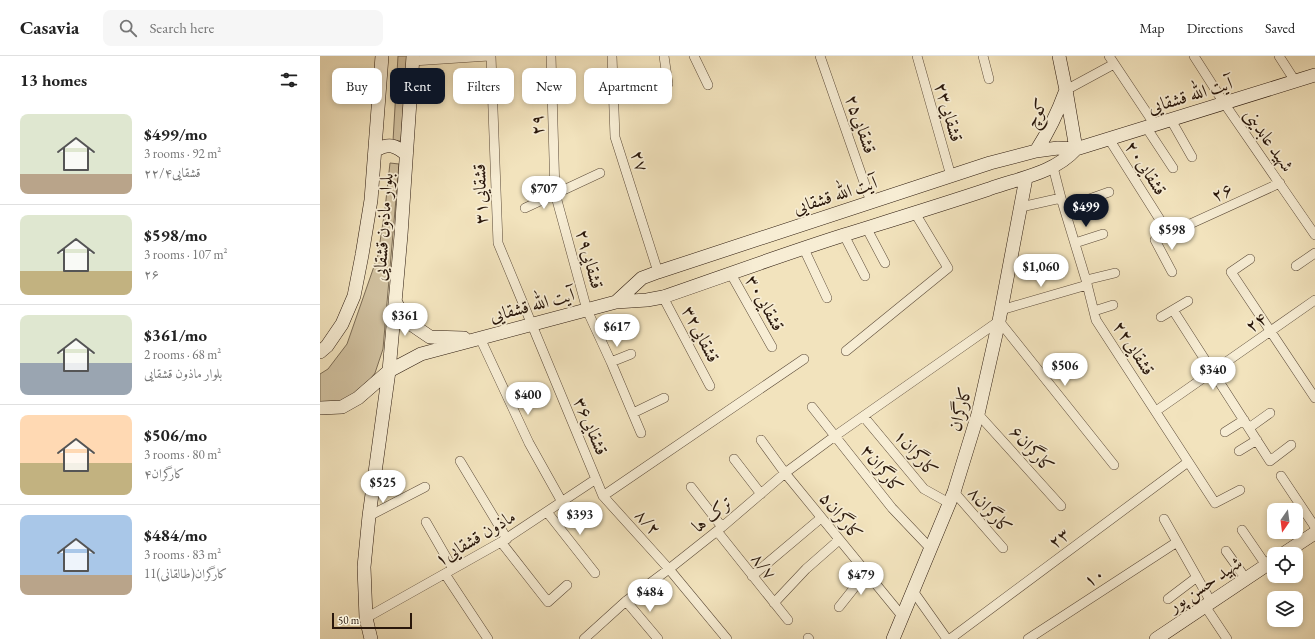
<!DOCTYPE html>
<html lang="en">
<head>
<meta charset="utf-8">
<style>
  body { margin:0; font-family:"EB Garamond",Amiri,serif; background:#f6f6f6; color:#222; height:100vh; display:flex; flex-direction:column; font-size:15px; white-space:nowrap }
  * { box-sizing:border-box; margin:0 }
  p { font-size:13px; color:#767676 }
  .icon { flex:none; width:22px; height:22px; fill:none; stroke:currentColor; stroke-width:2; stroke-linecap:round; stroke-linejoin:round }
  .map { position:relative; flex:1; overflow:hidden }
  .panel { display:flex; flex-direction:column; background:#fff; width:320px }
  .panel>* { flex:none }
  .top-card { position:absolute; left:12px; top:12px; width:380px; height:36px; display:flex; gap:8px }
  .needle { width:26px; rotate:194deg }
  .buttons { position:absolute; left:947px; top:447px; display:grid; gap:8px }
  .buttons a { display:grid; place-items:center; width:36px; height:36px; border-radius:8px; background:#fff; box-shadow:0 2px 6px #0003; font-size:20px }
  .scale { position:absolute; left:12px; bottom:10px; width:80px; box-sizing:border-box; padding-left:4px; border:2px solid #29170b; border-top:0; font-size:11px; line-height:14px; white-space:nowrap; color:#29170b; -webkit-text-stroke:3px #f7edd4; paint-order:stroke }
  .price { position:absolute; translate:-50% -34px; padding:0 9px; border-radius:14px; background:#fff; color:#222; font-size:13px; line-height:26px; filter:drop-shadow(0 1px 2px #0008) }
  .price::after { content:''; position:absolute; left:50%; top:24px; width:12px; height:9px; margin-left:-6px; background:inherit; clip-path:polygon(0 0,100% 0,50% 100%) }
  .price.selected { background:#111827; color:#fff }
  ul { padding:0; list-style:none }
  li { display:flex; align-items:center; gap:12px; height:100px; padding:0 20px }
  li+li { border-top:1px solid #e0e0e0 }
  li span { display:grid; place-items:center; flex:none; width:112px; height:80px; border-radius:8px; color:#555 }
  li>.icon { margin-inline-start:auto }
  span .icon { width:48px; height:48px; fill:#fffc; stroke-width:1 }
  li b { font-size:17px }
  h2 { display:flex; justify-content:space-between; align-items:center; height:48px; padding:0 20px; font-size:17px }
  .tag { padding:0 14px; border-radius:8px; background:#fff; box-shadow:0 2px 6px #0003; font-size:14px; line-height:36px }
  .tag.selected { background:#111827; color:#fff }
  header { display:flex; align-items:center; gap:24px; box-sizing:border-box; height:56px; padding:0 20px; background:#fff; border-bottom:1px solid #e0e0e0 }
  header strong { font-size:19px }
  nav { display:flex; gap:22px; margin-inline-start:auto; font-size:14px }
  .search { width:280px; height:36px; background:#f6f6f6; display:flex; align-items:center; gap:10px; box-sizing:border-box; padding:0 14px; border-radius:8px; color:#767676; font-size:15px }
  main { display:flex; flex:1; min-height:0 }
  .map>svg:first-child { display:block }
  .green { fill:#d0c09f; stroke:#7c6c55 }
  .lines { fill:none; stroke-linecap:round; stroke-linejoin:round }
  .street-casing { stroke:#5b4a38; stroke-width:10 }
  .secondary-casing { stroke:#29170b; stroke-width:14 }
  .street { stroke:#f7edd4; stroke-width:9 }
  .secondary { stroke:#f7edd4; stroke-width:13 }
  .labels { text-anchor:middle; stroke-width:3.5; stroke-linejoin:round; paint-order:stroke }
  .street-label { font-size:18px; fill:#29170b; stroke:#f7edd4 }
</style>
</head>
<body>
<header>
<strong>Casavia</strong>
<div class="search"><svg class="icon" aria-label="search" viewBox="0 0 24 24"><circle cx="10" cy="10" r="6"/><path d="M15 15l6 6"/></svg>Search here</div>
<nav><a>Map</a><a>Directions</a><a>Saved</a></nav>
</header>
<main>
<section class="panel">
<h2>13 homes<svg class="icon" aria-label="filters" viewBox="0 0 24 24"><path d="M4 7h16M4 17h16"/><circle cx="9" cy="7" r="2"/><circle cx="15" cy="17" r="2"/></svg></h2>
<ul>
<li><span style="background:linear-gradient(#dfe7d0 75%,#b9a48a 0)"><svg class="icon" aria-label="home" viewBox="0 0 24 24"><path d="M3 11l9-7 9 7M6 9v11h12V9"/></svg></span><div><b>$499/mo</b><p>3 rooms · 92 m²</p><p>۲۲/۴قشقایی</p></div></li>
<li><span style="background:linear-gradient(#dfe7d0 70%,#c2b280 0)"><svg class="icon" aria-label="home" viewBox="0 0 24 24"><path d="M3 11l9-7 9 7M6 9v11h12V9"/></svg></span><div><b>$598/mo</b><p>3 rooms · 107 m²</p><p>۲۶</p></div></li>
<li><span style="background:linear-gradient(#dfe7d0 60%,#9aa5b1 0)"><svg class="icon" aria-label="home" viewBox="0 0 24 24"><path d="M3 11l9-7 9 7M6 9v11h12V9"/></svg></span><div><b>$361/mo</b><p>2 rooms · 68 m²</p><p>بلوار ماذون قشقایی</p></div></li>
<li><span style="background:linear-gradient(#ffd9b3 60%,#c2b280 0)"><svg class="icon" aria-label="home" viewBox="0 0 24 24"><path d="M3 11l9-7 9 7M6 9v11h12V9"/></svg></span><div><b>$506/mo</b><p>3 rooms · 80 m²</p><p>کارگران۴</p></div></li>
<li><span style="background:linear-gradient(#a9c7e8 75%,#b9a48a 0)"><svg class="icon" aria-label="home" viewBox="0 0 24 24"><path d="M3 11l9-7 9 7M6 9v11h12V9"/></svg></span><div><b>$484/mo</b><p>3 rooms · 83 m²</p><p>11کارگران(طالقانی)</p></div></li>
</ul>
</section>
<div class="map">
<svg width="995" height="583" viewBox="0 0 995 583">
  <rect width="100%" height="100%" fill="#f2e3bd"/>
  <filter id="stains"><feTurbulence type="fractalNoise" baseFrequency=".005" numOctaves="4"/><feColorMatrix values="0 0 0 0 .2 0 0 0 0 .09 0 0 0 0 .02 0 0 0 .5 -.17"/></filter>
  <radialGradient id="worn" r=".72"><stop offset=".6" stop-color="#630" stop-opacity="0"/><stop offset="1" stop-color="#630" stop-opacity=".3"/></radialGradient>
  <path class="green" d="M78 0H87L81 85H73Z
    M70 107 79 108 63 293 55 317 44 331 29 343 16 348 0 346V318L8 313 27 288 58 199 65 153Z"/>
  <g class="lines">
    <defs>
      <path id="street" d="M171 0 178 187 283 440 349 513 407 583
        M231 0 235 137 267 254 291 306 321 377
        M292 0 295 81 338 216
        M344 0 348 28
        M374 0 388 29
        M500 0 551 146
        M597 0 631 120
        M663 0 669 23
        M789 0 835 69
        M874 0 904 47 995 179
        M959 0 975 25
        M93 5 169 0
        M746 34 794 8
        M851 64 872 101
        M826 71 853 112
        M789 83 849 178
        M733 111 741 142 766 224 776 264 895 447 920 434
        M701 151 741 142
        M205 152 280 117
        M744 152 789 136
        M547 173 565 207
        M524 179 545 220
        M755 187 783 178
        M484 193 507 242
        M930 203 911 216 995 342
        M976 210 995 197
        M852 216 835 184 960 127
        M411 218 452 291
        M766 224 795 217
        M343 241 390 330
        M681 254 767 229
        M853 254 950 405 971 389
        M774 255 793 249
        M841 261 868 245
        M160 282 209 387 242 446
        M526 295 628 212 595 157
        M291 306 311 298
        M492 351 572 452 610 492
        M836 355 995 244
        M313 357 344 342
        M658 358 741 450
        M544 361 604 433 629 447
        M929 372 950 357
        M905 376 924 364
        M441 384 465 417 582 560
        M919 395 937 384
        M414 403 441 438
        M140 405 187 483
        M961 420 995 471
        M371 431 402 471
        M634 436 683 492
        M283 440 484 303
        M227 456 275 517
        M49 460 105 431
        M844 463 891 546
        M106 466 133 513
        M922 474 946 509
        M397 475 468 564
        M181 486 228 546 247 529
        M906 495 926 523
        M125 518 168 583
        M432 520 501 462
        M593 535 627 583
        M848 543 877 521
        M306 545 338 583
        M454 547 486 513 519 484
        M885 550 907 583
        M519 551 546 517
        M46 562 181 486 276 423
        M488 582 489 583
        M264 583 306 545 349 513 402 471 465 417 515 380 679 265 794 409
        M630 583 868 406
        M708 583 857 486"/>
      <path id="secondary" d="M739 0 746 34 756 93
        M56 94C69 87 75 89 86 98
        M716 95C729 75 738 56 746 34
        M75 245 85 264 110 281 144 282
        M296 246 322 222 338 216 670 107 716 95 738 92 756 93 995 19
        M0 296 7 290 22 268 34 240 42 199 51 144 62 0
        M0 352 22 351 38 342 69 315 101 298 296 246 327 244 343 241C404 220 464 198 524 179 572 164 621 149 669 133 699 122 733 118 756 93
        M963 498 995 477
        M51 583 46 562 44 511 49 460 69 315 81 179 93 0
        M573 583 634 436 658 358 679 265 706 122
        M836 583 954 504"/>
    </defs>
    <use href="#street" class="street-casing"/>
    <use href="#secondary" class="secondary-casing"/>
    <use href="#street" class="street"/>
    <use href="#secondary" class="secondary"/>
  </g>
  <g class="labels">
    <g class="street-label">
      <text transform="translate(870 39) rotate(-17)" y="6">آیت الله قشقایی</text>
      <text transform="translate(629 56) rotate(74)" y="6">قشقایی۲۳</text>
      <text transform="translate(716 57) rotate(-63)" y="6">کوچ</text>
      <text transform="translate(541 68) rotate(71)" y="6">قشقایی۲۵</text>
      <text transform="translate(217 69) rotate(-92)" y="6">۲۹</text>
      <text transform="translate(949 84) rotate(55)" y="6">شهید عابدینی</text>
      <text transform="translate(320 105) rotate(72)" y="6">۲۷</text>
      <text transform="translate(826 112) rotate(57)" y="6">۲۰قشقایی</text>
      <text transform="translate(902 136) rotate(-25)" y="6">۲۶</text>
      <text transform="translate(160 138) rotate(-92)" y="6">۳۱قشقایی</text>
      <text transform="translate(515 139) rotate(-18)" y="6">آیت الله قشقایی</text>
      <text transform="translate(63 171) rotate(-86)" y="6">بلوار ماذون قشقایی</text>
      <text transform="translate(270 203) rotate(75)" y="6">قشقایی۲۹</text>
      <text transform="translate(445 247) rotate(61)" y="6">قشقایی۳۰</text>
      <text transform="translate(212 249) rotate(-15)" y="6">آیت الله قشقایی</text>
      <text transform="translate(936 266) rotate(-35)" y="6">۲۴</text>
      <text transform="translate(381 278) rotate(63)" y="6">قشقایی۳۲</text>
      <text transform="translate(814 292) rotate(57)" y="6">۲۲قشقایی</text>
      <text transform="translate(640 353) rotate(-75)" y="6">کارگران</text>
      <text transform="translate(271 370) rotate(67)" y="6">قشقایی۳۶</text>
      <text transform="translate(712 393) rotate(48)" y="6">۶کارگران</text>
      <text transform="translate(596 397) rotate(49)" y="6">۱کارگران</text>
      <text transform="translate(562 413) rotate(52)" y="6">کارگران۳</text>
      <text transform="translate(670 454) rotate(49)" y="6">کارگران۸</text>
      <text transform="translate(392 458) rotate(-40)" y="6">ترک ها</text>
      <text transform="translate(521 460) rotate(51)" y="6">کارگران۵</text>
      <text transform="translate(328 466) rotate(48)" y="6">۸/۲</text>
      <text transform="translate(155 482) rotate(-31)" y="6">ماذون قشقایی۱</text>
      <text transform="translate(739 482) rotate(-37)" y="6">۲۳</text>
      <text transform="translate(444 510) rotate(52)" y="6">۸/۷</text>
      <text transform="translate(774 521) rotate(-33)" y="6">۱۰</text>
      <text transform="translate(885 528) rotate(-34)" y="6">شهید حسن پور</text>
    </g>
  </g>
  <rect width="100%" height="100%" filter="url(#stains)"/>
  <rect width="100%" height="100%" fill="url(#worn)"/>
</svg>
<div class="buttons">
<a><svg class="needle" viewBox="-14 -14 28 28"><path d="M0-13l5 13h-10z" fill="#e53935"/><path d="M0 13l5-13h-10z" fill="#767676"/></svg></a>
<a><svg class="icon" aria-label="locate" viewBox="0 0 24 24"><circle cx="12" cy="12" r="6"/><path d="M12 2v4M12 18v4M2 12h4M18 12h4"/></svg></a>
<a><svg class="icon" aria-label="layers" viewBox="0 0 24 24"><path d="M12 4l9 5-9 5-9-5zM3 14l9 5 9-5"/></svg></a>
</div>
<div class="scale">50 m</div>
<b class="price" style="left:224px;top:154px">$707</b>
<b class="price selected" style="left:766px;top:172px">$499</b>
<b class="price" style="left:852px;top:195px">$598</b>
<b class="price" style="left:721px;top:232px">$1,060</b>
<b class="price" style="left:85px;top:281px">$361</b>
<b class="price" style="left:297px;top:292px">$617</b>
<b class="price" style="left:745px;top:331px">$506</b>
<b class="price" style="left:893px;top:335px">$340</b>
<b class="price" style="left:208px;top:360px">$400</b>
<b class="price" style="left:63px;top:448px">$525</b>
<b class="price" style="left:260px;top:480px">$393</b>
<b class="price" style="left:541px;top:540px">$479</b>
<b class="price" style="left:330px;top:557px">$484</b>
<div class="top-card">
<a class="tag">Buy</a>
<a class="tag selected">Rent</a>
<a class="tag">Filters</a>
<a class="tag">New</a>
<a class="tag">Apartment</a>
</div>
</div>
</main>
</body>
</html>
